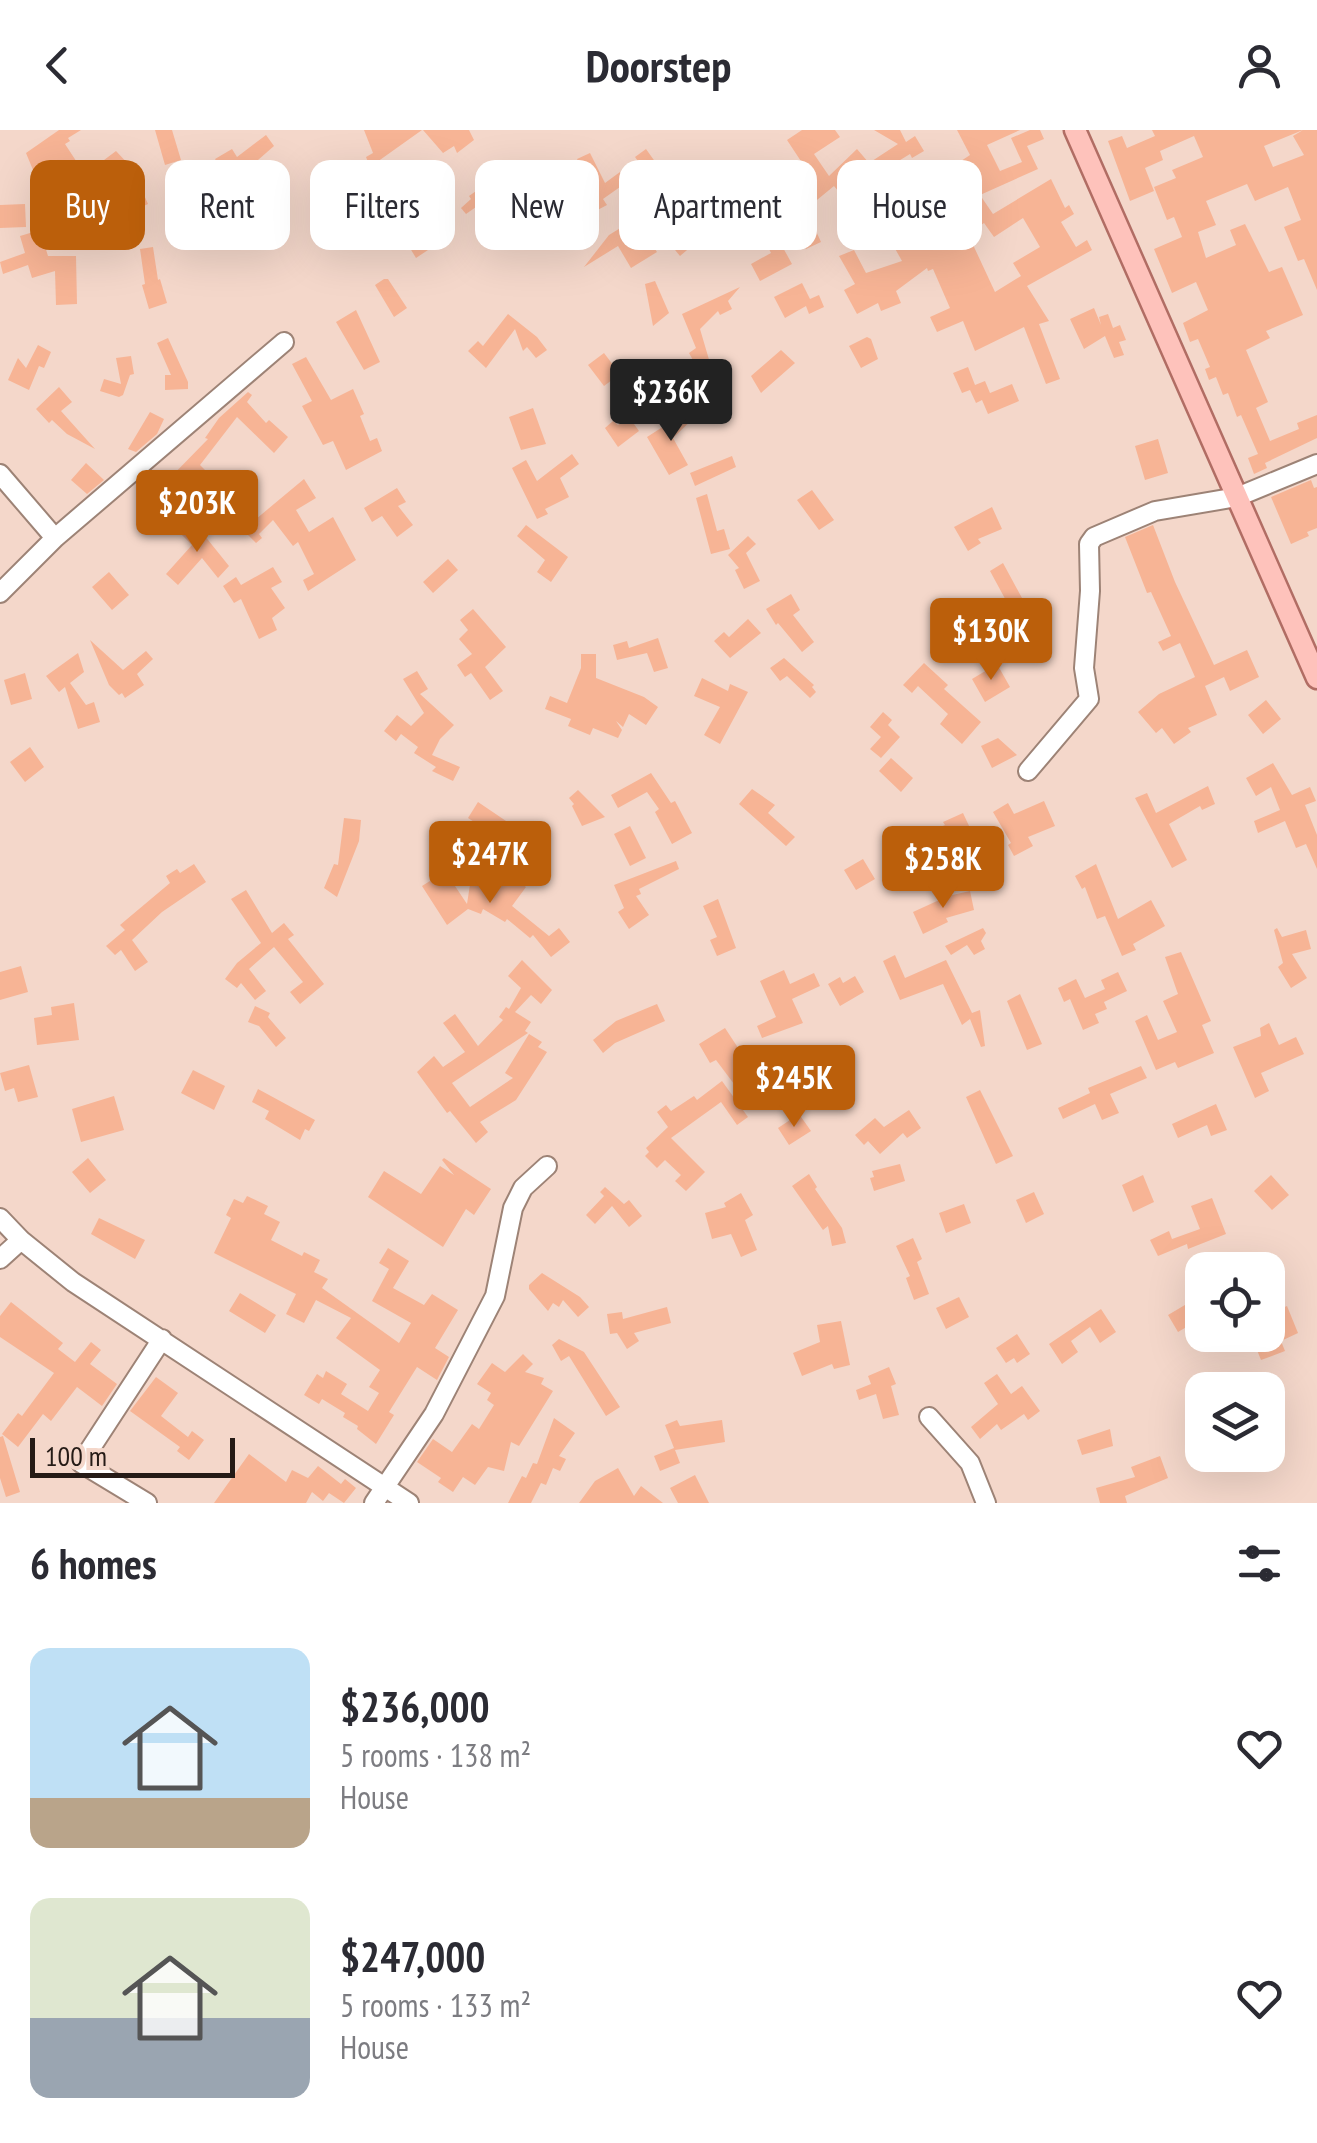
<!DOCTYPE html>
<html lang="en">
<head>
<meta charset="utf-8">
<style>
  body { margin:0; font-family:"PT Sans Narrow",sans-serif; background:#f2f2f3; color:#2b2b33; height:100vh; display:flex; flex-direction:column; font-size:38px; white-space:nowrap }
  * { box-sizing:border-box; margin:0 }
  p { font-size:32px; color:#7c7c81 }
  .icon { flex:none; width:55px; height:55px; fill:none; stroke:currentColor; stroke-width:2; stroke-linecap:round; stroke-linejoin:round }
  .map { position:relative; height:1373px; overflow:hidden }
  .details { display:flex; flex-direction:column; background:#fff; flex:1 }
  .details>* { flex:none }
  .banner { position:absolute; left:30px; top:30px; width:1258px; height:90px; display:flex; gap:20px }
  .controls { position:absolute; left:1185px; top:1122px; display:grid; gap:20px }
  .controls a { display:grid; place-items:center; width:100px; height:100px; border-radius:20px; background:#fff; box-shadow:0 10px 40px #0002; font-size:50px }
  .scale { position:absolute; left:30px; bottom:25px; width:205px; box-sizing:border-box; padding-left:10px; border:5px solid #251b16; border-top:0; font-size:28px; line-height:35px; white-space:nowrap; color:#251b16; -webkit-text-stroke:8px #f4d7ca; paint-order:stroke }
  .price { position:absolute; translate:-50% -85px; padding:0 22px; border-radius:10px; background:#bb5f0b; color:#fff; font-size:32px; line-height:65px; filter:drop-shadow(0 2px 5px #0008) }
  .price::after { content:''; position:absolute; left:50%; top:60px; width:30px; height:22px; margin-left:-15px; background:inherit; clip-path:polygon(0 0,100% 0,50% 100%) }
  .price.current { background:#222; color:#fff }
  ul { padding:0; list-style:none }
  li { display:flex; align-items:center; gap:30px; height:250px; padding:0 30px }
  li span { display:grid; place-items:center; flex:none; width:280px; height:200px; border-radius:20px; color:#555 }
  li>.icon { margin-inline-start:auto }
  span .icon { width:120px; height:120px; fill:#fffc; stroke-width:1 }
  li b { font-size:42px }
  h2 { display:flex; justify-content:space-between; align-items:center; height:120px; padding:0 30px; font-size:42px }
  .tag { padding:0 35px; border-radius:20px; background:#fff; box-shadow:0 10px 40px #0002; font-size:35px; line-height:90px }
  .tag.current { background:#bb5f0b; color:#fff }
  header { display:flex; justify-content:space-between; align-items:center; height:130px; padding:0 30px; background:#fff; font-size:45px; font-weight:700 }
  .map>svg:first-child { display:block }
  .building { fill:#f7b495; fill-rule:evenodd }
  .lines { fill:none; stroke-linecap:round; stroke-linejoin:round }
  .minor-casing { stroke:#9d8376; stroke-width:22 }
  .major-casing { stroke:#b16d64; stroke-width:25 }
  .minor { stroke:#fff; stroke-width:18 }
  .major { stroke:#fec2bb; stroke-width:20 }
</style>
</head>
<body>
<header><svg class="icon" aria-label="back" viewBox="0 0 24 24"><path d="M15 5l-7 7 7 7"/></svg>Doorstep<svg class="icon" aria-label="person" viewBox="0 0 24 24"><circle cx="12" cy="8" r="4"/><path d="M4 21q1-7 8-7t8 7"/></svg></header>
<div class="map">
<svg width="1317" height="1373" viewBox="0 0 1317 1373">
  <rect width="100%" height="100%" fill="#f4d7ca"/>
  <path class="building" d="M59 0H81L68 8 70 11 65 14 84 43 88 41 104 71 124 65V80L86 86 81 68 63 75 51 47 38 52 26 23Z
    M155 0H172L181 30 165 35Z
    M364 0H422L370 37 366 27 373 23Z
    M423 0H469L474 10 457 23 454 16 443 23Z
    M802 0H835L840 7 814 24 829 46 857 19 869 33 898 14 874 0H900L906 12 915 6 924 21 912 28 910 24 874 46 883 56 873 64 858 48 839 62 834 56 806 79 821 112 806 119 784 77 816 54 787 10Z
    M957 0H1020L987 15 1000 41 1022 32 1011 8 1030 0H1040L1044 9 1027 16 1038 39 980 65 993 84 1051 49 1065 78 1069 75 1074 84 1061 92 1076 117 1087 110 1092 120 1027 156 1049 191 1039 194 1060 249 1046 254 1024 197 975 221 963 191 937 202 930 187 950 178 933 139 928 141 927 138 896 161 901 173 881 181 878 173 857 184 844 160 855 154 839 126 854 120 866 143 902 131 893 115 909 106 919 95 936 111 962 92 949 73 959 66 943 43 970 25ZM1023 88 1040 117 1013 133 1021 146 995 162 968 104 984 93 994 107Z
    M1152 0H1303L1264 16 1273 37 1304 25 1293 6 1303 0H1317V160L1304 129 1298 131 1284 97 1301 90 1288 57 1255 71 1247 54 1206 71 1216 95 1198 102 1206 128 1236 115 1230 100 1245 94 1269 142 1282 137 1303 185 1266 201 1270 208 1246 220 1268 272 1256 278 1270 311 1299 299 1297 293 1317 285V308L1265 333 1267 338 1254 344 1248 328 1258 324 1241 285 1237 287 1228 263 1223 265 1216 247 1209 250 1205 239 1210 237 1198 209 1190 212 1183 193 1208 180 1196 152 1172 163 1154 119 1182 107 1174 87 1167 90 1154 57 1176 48 1172 40 1203 27 1194 6 1160 21 1163 30 1145 38 1154 61 1130 71 1108 11 1122 6 1127 18 1155 6Z
    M266 5 274 16 242 44 256 64 240 75 226 55 230 53 215 29 232 19 237 27Z
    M646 19 671 54 681 48 697 68 685 75 683 70 667 80 654 59 641 69 632 57 648 45 635 27Z
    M116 21 132 38 148 74 135 80 133 67H125L104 30Z
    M590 23 605 53 620 42 627 52 603 69 607 75 588 85 590 88 556 113 560 120H547L542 113 508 119 501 108 533 101 521 86 533 78 538 86 559 71 570 87 594 69 590 62 593 60 577 29Z
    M725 30 742 56 724 67 716 56 704 64 692 56Z
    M503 42 511 51 505 56 520 71 512 79 496 63 466 84 461 78 471 69 469 66Z
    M745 68 760 76 792 134 760 151 751 134 771 123 757 95 736 83Z
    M883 70 886 82 845 101 839 90Z
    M25 74 26 97 0 98V75Z
    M403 79 414 102 428 120 416 128 390 85Z
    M710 88 722 118 719 120 706 104 680 126 666 109 679 99 685 106Z
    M635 89 657 122 631 138 618 116 584 137 609 105Z
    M40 100 48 126H76L77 174 56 175 55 141 32 148 28 135 3 144 0 132 25 123 20 106Z
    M153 117 158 150 160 149 167 173 149 179 142 155 145 154 140 119Z
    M384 149H388L407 178 394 187 375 155Z
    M655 151 669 183 653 196 645 154Z
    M802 153 810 169 819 165 824 177 809 184 806 176 785 188 774 167Z
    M740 157 728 171 732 179 720 185 718 181 700 199 710 233 695 234 689 223 696 218 682 184Z
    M1094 178 1101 195 1099 187 1108 184 1113 198 1120 195 1126 210 1119 212 1124 225 1114 228 1105 206 1084 219 1070 189Z
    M356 180 380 232 364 240 336 192Z
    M508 184 537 207 547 220 536 228 527 217 523 221 515 199 486 238 468 221 478 211 483 216Z
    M867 207 871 209 878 229 861 238 849 216Z
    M168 208 188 252V259L165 260V245H171L157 213Z
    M38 215 51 222 44 238 39 236 29 260 8 250 18 228 26 238Z
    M781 220 795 233 761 263 751 246Z
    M604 223 620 244 604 256 588 235Z
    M131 226 134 244 130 245 123 265 119 267 100 261 104 249 121 254 116 228Z
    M306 227 331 270 353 259 364 284 360 286 370 311 377 308 382 321 346 340 333 311 323 315 302 276 312 271 292 234Z
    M968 237 975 255 985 251 990 263 1012 254 1019 271 988 284 982 270 976 273 970 260 962 263 953 243Z
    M706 238 710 249 700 252 678 270 645 283 636 258 647 254 649 259 699 249 697 242Z
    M59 257 72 272 61 281 95 319 67 304 52 290 49 293 36 279Z
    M248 262 252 265 247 272 266 293 269 290 288 307 274 323 237 287 200 335 221 356 210 368 189 348 170 369 174 375 157 387 147 373 170 357 165 353 208 309 205 308 219 288Z
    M533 278 546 314 521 320 509 287Z
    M703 279 673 308 688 335 669 345 647 307 683 284 684 287Z
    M150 282 164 289 157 304 136 322 128 319Z
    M629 287 639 301 618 317 605 298 613 291 618 295Z
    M1158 309 1168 343 1145 350 1135 316Z
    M572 324 579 334 560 348 569 367 545 379 548 384 537 389 512 338 526 330 537 351Z
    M732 326 736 337 695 356 690 343Z
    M86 333 104 350 87 364 71 350Z
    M304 349 316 368 296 380 309 402 333 387 356 430 308 461 303 450 314 444 298 412 293 416 273 390 259 404 262 408 256 413 226 383 235 375 250 394Z
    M1311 350 1314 358 1317 357V398L1307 402 1309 406 1291 414 1271 367Z
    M397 358 406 372 398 376 413 395 397 407 382 386 372 392 364 378Z
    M812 360 834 390 819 400 797 370Z
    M707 364 717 401 724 399 730 419 711 424 696 368Z
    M992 377 1002 399 978 409 981 413 968 421 954 397Z
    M192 390 229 436 218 448 202 428 178 455 166 444 192 415 180 403Z
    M526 395 568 427 551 452 537 442 545 430 517 406Z
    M1153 395 1175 452 1214 535 1247 520 1259 547 1230 561 1224 547 1205 556 1217 585 1188 598 1191 602 1174 614 1162 598 1156 603 1138 582 1159 564 1195 547 1180 513 1163 521 1158 512 1171 506 1151 462 1147 463 1125 407Z
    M748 406 756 414 746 423 760 451 744 459 735 440 739 438 728 425Z
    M448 429 458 440 433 463 423 452Z
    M1003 433 1022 468 1009 476 990 441Z
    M273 437 282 452 271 458 285 478 272 488 277 500 259 509 241 469 234 473 223 456 236 447 241 455Z
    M109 442 129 465 112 480 92 457Z
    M791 464 800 480 793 485 814 512 802 522 778 493 776 495 766 479Z
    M473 479 506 517 485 537 503 561 490 570 471 543 465 547 457 535 472 524 459 509 468 500 460 490Z
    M748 489 761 503 730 528 714 511 724 502 729 507Z
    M658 508 668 538 654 542 647 523 617 530 613 515 627 511 629 518Z
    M90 510 123 540 146 521 153 529 137 544 144 555 125 568 122 563 119 565 109 555Z
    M78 523 84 542 70 553 86 575 94 572 100 592 78 599 65 557 59 562 46 546Z
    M581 524H596V548L644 567 658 577 646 595 629 584 623 597 616 591 622 600 618 608 593 598 590 605 568 596 571 589 545 579 550 566 567 573 581 538Z
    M784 528 814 555 812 557 816 562 810 568 787 546 780 551 770 538Z
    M924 533 948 555 944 559 981 592 962 614 940 594 948 584 918 556 912 563 903 555Z
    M997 534 1010 557 985 572 972 549Z
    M417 541 428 559 420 564 454 595 440 609 432 625 460 637 453 651 432 641 436 637 414 623 418 617 401 604 396 611 384 601 397 585 411 596 424 583 403 549Z
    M25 543 32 569 11 575 4 550Z
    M702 548 728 561 730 554 748 562 720 614 704 605 720 577 694 566Z
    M1266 570 1281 589 1263 604 1248 585Z
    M883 582 892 590 888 595 900 607 881 628 870 619 881 607 870 597Z
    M998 608 1017 625 992 638 981 616Z
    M30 617 44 637 25 652 10 632Z
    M891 628 913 648 901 662 879 641Z
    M1273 633 1292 665 1310 657 1316 671 1305 675 1317 705V739L1306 714 1296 718 1285 691 1258 703 1254 691 1280 680 1271 657 1256 666 1246 648Z
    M651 643 671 673 675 671 692 703 672 714 655 682 659 679 647 662 618 678 611 665Z
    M1208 656 1215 674 1202 680 1200 676 1169 694 1187 730 1172 738 1135 668 1147 663 1156 683Z
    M752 659 775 675 768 683 795 707 786 716 739 674Z
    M578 660 605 687 582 696 572 676 574 674 569 668Z
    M1044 671 1055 696 1028 707 1033 716 1014 726 1008 715 1011 713 993 682 1008 673 1014 684Z
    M478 672 509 693 498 709 465 731 456 719 485 699 468 688Z
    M963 683 970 698 936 714 939 721 921 729 912 710 945 695 943 692Z
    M344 688 361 690 359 711 337 767 324 758 334 734 338 735Z
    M630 696 646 728 630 736 614 704Z
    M863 729 875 749 856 760 844 740Z
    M676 731 679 739 639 759 641 764 636 766 649 785 629 799 618 782 624 778 614 755Z
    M194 734 206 752 162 782 132 810 148 832 135 841 121 820 115 825 106 816 125 800 120 795 170 753 166 746 177 739 180 743Z
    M1096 734 1118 789 1151 770 1165 796 1133 814 1136 820 1122 826 1105 786 1097 789 1085 757 1082 759 1075 746Z
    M441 744H447L467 774 471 748 503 753 510 744 526 757 512 776 549 806 559 798 570 812 551 827 533 805 530 808 507 789 505 792 483 779 481 784 468 779 447 795 422 756Z
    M246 760 272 803 284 793 294 805 288 809 324 854 300 874 290 862 303 852 274 817 249 839 266 861 255 870 241 853 237 858 225 849 237 833 261 813 231 769Z
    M970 761 974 780 946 788 948 792 923 804 913 782 948 766Z
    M718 769 736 818 717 826 710 810 717 807 703 776Z
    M983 798 986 803 981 811 985 819 974 825 967 815 951 825 945 816Z
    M1277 798 1282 807 1306 800 1311 819 1292 824 1307 848 1291 858 1278 837 1283 833 1274 800Z
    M1181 822 1211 891 1202 895 1214 923 1178 938 1175 932 1156 940 1135 891 1147 885 1158 910 1177 902 1163 871 1178 864 1165 827Z
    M895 825 905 848 946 830 972 883 980 880 985 916 981 917 970 889 962 895 943 854 900 870 883 831Z
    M522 830 552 860 541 874 531 865 515 882 531 892 525 901 528 903 452 953 470 977 513 948 505 943 529 904 542 912 538 917 547 922 516 970 480 992 488 1002 476 1013 450 981 447 983 417 942 434 926 443 937 465 922 443 893 455 884 478 916 503 890 499 887 506 877 509 879 521 858 508 846Z
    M21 836 28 862 0 870V842Z
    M784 840 790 854 814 843 820 856 792 869 803 893 762 908 757 896 776 887 760 851Z
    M1118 842 1127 861 1104 872 1107 879 1095 884 1099 893 1083 900 1070 869 1064 872 1058 858 1076 849 1085 868 1105 859 1101 850Z
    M855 846 864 862 840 876 828 854 840 847 843 853Z
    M1020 864 1042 914 1027 920 1007 871Z
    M74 873 79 910 37 915 34 888 52 885 51 877Z
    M657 874 665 891 615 913 603 923 593 910 616 891Z
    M255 876 270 883 268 887 286 908 276 917 259 896 248 892Z
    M1269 893 1279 915 1296 907 1304 924 1261 943 1269 961 1255 968 1233 917 1261 906 1260 898Z
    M725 898 752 939 734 954 716 930 710 933 699 914Z
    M29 935 38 967 18 972 14 958 5 961 0 943Z
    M1141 936 1147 948 1110 964 1119 983 1102 990 1095 974 1063 989 1058 978 1090 963 1088 958Z
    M193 940 225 956 214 980 181 963Z
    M722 951 748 987 737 995 721 972 671 1008 705 1042 686 1061 675 1051 681 1045 665 1030 657 1038 645 1026 649 1022 646 1018 668 997 657 982 666 975 671 981 694 966 697 970Z
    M258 959 315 990 309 1001 305 999 300 1010 265 989 269 981 252 972Z
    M980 960 1013 1026 996 1034 966 967Z
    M114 966 124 1000 81 1012 72 979Z
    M1216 974 1227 1000 1211 1006 1207 995 1178 1008 1172 994Z
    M909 980 921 998 907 1008 903 1003 880 1024 868 1011 864 1015 855 1005 875 988 884 997Z
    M799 984 811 1001 789 1015 778 998Z
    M88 1028 106 1050 90 1063 72 1042Z
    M444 1028 491 1059 474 1085 466 1079 443 1117 368 1067 384 1041 421 1064 440 1036 454 1045 442 1030Z
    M900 1034 905 1051 874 1061 870 1048 874 1047 872 1041Z
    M809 1044 817 1057 815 1059 842 1098 846 1113 832 1116 828 1096 823 1100 792 1056Z
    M1143 1045 1154 1072 1133 1082 1122 1055Z
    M1271 1045 1289 1065 1272 1080 1254 1061Z
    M605 1057 624 1074 629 1070 642 1086 629 1097 612 1076 595 1094 586 1085 604 1066 600 1062Z
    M1034 1062 1044 1084 1026 1093 1016 1070Z
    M741 1063 753 1085 745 1090 757 1120 741 1127 731 1104 712 1109 705 1083 726 1077 724 1073Z
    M247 1066 268 1076 264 1084 280 1092 271 1110 302 1126 304 1122 320 1130 314 1142 328 1149 322 1158 399 1213 411 1193 372 1171 389 1139 379 1133 388 1118 409 1131 393 1158 424 1175 432 1164 458 1180 435 1218 449 1227 439 1246 437 1250 417 1237 389 1282 394 1285 376 1314 357 1299 358 1296 343 1287 345 1283 322 1269 319 1274 304 1265 317 1244 323 1248 326 1241 347 1254 341 1264 368 1281 379 1263 369 1257 380 1240 336 1208 351 1188 316 1170 304 1193 286 1184 296 1164 214 1123 231 1088 226 1085 234 1069 243 1073Z
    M1212 1068 1226 1104 1188 1119 1187 1114 1158 1126 1150 1110 1169 1101 1172 1109 1200 1099 1191 1076Z
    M964 1074 971 1093 946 1103 939 1083Z
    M99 1088 145 1110 135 1129 91 1104Z
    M913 1108 922 1129 917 1132 929 1164 914 1170 906 1148 910 1146 896 1116Z
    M542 1143 580 1167 589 1177 578 1187 563 1170 559 1177 553 1173 548 1181 529 1159V1155Z
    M240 1163 276 1185 265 1203 229 1181Z
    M959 1167 969 1187 946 1199 936 1178Z
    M11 1172 63 1213 58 1219 75 1232 91 1212 101 1220 90 1234 117 1254 102 1276 77 1257 51 1291 43 1284 18 1317 2 1304 18 1283 22 1286 54 1243 0 1207V1186Z
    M1190 1172 1200 1189 1178 1202 1168 1185Z
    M1287 1176 1298 1203 1281 1211 1285 1221 1261 1230 1251 1205H1268V1198L1278 1194 1273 1182Z
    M667 1177 671 1193 634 1203 639 1211 627 1219 617 1203 610 1204 607 1184 622 1182 623 1189Z
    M1101 1179 1116 1202 1100 1213 1090 1197 1071 1211 1078 1222 1062 1234 1049 1214Z
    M841 1191 850 1235 834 1239 832 1234 802 1246 793 1223 820 1212 817 1195Z
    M1017 1204 1030 1224 1017 1233 1014 1228 1006 1233 996 1218Z
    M559 1209 584 1222 620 1277 606 1286 569 1226 561 1231 552 1215Z
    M523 1224 533 1234 525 1242 544 1248 541 1254 553 1261 519 1316 511 1312 504 1341 488 1337 475 1355 463 1347 453 1362 438 1352 441 1348 417 1332 433 1309 452 1322 472 1294 479 1299 494 1275 487 1270 491 1263 477 1254 492 1233 505 1242Z
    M889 1237 896 1254 891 1256 899 1285 883 1289 876 1264 859 1270 856 1260 871 1254 868 1246Z
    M997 1244 1011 1264 1022 1256 1040 1281 1028 1290 1024 1284 1001 1300 997 1294 980 1309 971 1297 998 1274 984 1253Z
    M156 1247 178 1263 161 1286 188 1307 192 1301 204 1310 189 1330 177 1321 180 1317 130 1281Z
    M554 1288 575 1303 559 1326 566 1329 560 1341 553 1338 546 1355 541 1353 531 1373H508L522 1346 526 1348 533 1333 537 1334Z
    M677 1290 680 1296 722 1290 725 1312 675 1320 680 1333 660 1341 654 1326 674 1318 665 1295Z
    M1110 1299 1113 1316 1082 1325 1077 1310Z
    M3 1306 20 1362 6 1367 0 1348V1307Z
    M249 1324 286 1352 292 1340 308 1348 318 1336 341 1354 345 1349 356 1358 344 1373 329 1363 323 1371 312 1362 306 1373H214Z
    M1160 1326 1168 1348 1125 1366 1127 1373H1100L1096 1358 1135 1347 1131 1337Z
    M618 1338 634 1366 641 1356 663 1373H579L595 1351Z
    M695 1345 709 1373H678L670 1358Z"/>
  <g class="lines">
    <defs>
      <path id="minor" d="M0 344 55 408
        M0 463 55 408 284 212
        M1028 641 1089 569 1084 538 1090 461 1089 414 1094 407 1155 381 1237 367 1317 334
        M0 1088 21 1110 73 1152 409 1373
        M0 1129 21 1110
        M929 1287 970 1333 986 1373
        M147 1373 81 1333 162 1209
        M374 1373 434 1284 495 1166 513 1078 523 1058 547 1036"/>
      <path id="major" d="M1075 0 1317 548"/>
    </defs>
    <use href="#minor" class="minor-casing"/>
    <use href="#major" class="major-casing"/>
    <use href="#minor" class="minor"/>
    <use href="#major" class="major"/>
  </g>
</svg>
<div class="controls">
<a><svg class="icon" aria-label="locate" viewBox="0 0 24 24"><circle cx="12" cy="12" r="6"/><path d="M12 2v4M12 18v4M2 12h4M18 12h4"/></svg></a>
<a><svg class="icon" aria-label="layers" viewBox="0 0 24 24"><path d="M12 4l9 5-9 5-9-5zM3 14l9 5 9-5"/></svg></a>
</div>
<div class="scale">100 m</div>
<b class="price current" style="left:671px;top:314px">$236K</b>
<b class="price" style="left:197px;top:425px">$203K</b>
<b class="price" style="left:991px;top:553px">$130K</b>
<b class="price" style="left:490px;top:776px">$247K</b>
<b class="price" style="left:943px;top:781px">$258K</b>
<b class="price" style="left:794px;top:1000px">$245K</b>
<div class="banner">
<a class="tag current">Buy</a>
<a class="tag">Rent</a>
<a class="tag">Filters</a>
<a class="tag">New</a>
<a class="tag">Apartment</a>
<a class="tag">House</a>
</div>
</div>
<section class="details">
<h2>6 homes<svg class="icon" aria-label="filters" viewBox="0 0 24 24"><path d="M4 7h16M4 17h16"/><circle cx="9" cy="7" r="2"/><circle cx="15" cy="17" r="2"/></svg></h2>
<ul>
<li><span style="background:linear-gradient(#bfe0f5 75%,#b9a48a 0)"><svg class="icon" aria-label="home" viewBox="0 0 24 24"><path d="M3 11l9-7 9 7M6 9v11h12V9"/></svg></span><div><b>$236,000</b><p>5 rooms · 138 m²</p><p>House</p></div><svg class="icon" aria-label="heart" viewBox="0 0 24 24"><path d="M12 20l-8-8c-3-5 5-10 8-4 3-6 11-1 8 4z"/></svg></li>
<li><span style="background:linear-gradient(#dfe7d0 60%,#9aa5b1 0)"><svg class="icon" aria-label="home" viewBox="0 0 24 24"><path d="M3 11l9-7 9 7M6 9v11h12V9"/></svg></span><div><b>$247,000</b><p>5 rooms · 133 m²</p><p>House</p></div><svg class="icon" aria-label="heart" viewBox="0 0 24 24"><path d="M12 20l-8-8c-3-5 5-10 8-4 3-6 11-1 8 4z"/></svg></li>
</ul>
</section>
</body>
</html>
